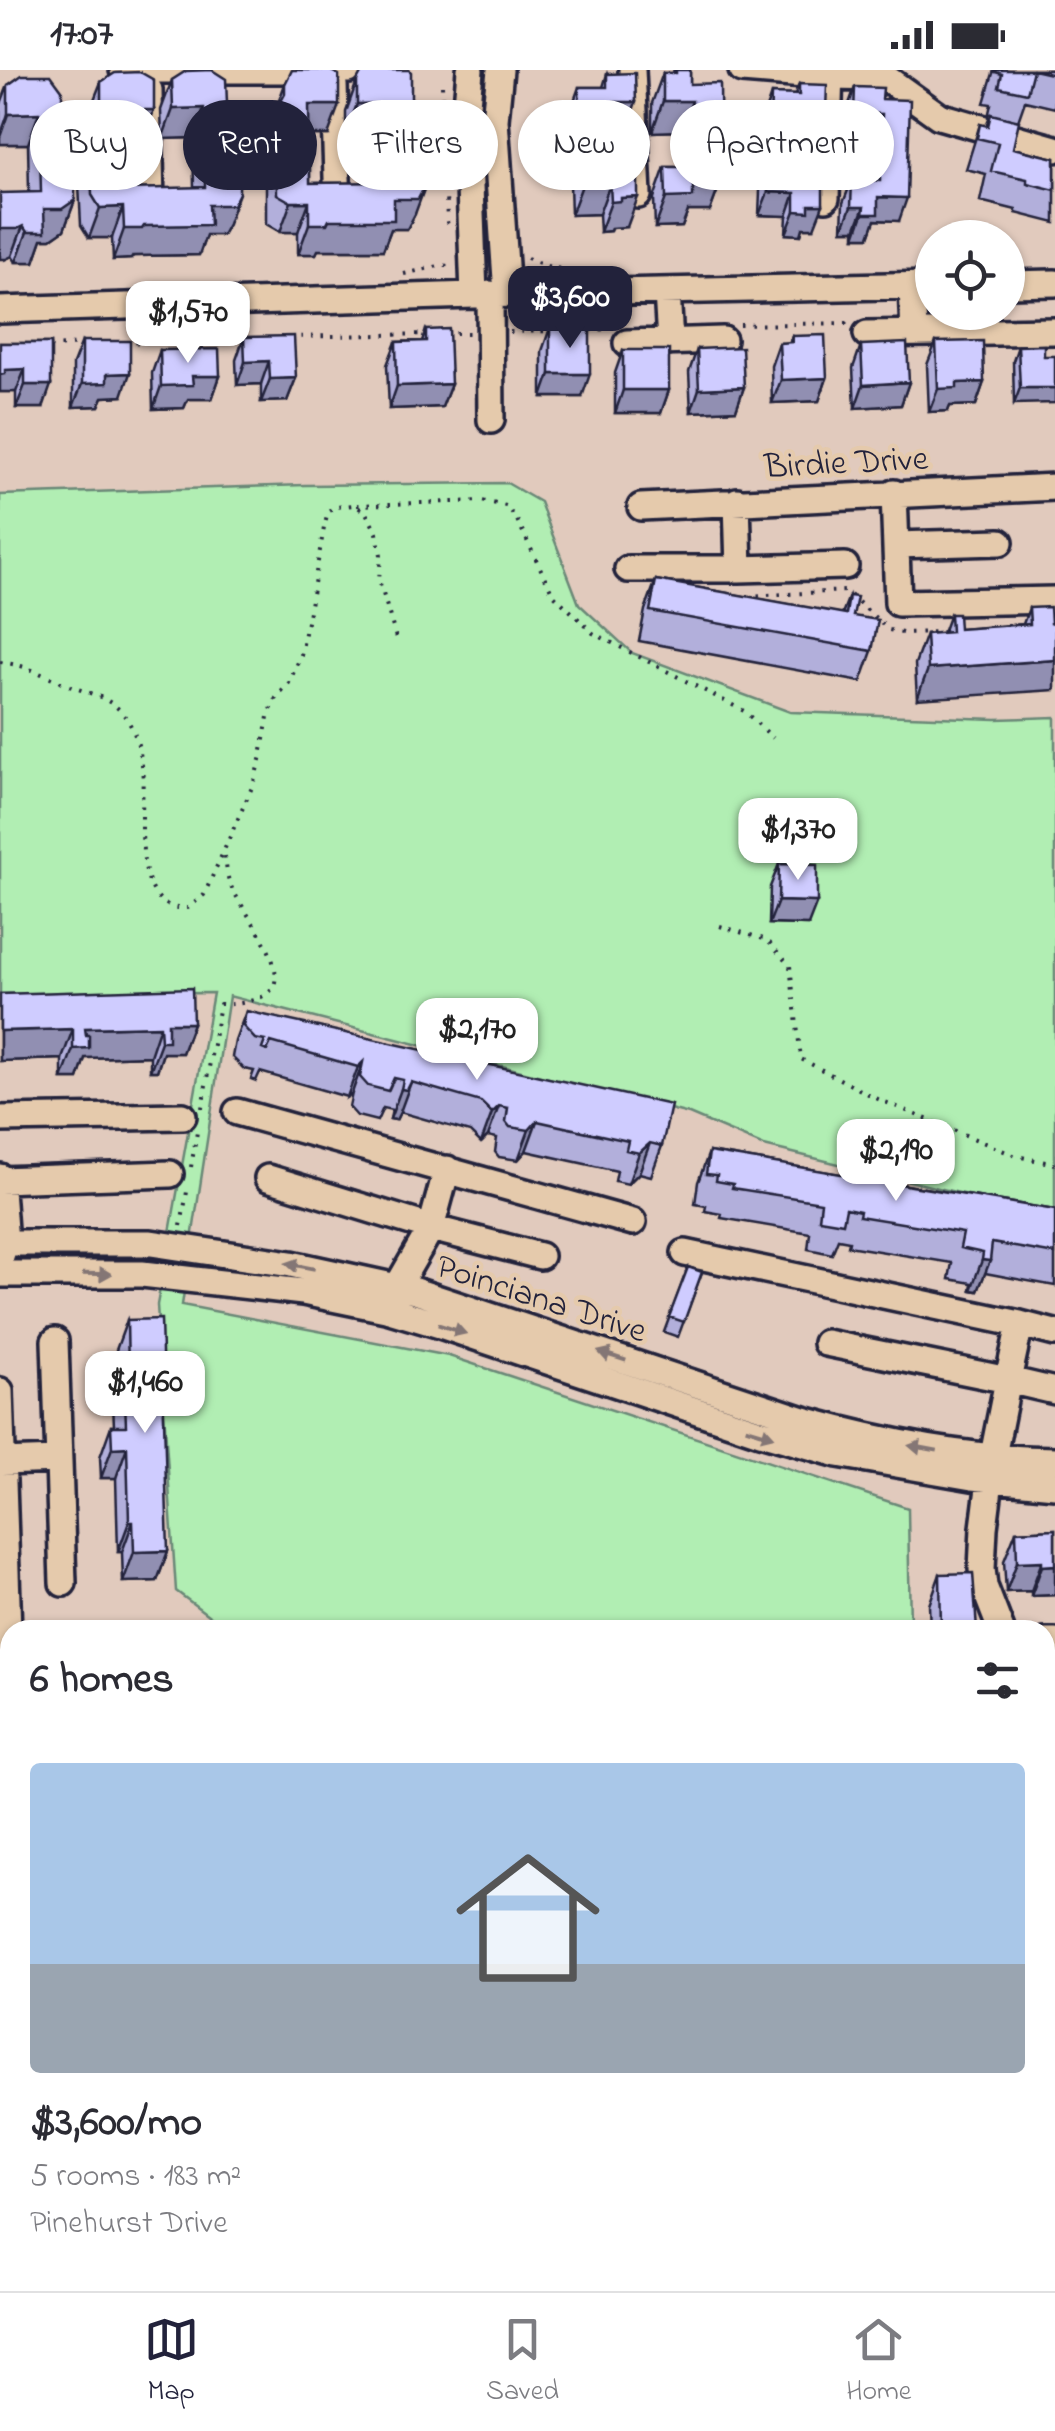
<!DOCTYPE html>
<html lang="en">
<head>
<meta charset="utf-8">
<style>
  body { margin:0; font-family:"Indie Flower",sans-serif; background:#f2f2f3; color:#2b2b33; height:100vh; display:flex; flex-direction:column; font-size:38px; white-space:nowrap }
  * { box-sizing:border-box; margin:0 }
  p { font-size:32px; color:#7c7c81 }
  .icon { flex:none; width:55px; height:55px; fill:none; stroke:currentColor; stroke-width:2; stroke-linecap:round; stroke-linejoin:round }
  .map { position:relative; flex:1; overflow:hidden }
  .sheet { position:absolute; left:0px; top:1550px; width:1055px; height:672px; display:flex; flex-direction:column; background:#fff; border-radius:30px 30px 0 0; box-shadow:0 2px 8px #0004 }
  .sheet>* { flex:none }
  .guide { position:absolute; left:30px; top:30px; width:995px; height:90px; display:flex; gap:20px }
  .fabs { position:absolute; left:915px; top:150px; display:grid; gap:20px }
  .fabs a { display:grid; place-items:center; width:110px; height:110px; border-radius:50%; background:#fff; box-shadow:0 2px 8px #0004; font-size:50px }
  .price { position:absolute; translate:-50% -85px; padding:0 22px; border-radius:20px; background:#fff; color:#222; font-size:32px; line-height:65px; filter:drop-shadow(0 2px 5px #0008) }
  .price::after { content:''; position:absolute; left:50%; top:60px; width:30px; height:22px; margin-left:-15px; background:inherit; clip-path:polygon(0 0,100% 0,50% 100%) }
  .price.current { background:#22223b; color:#fff }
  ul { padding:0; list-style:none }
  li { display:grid; align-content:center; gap:20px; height:530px; padding:0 30px }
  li+li { border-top:2px solid #e1e1e2 }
  li span { display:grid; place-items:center; height:310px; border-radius:10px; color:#555 }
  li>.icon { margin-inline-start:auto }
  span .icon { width:180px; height:180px; fill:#fffc; stroke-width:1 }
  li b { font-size:42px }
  h2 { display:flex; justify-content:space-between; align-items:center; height:120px; padding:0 30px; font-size:42px }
  .chip { padding:0 35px; border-radius:45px; background:#fff; box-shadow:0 2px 8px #0004; font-size:35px; line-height:90px }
  .chip.current { background:#22223b; color:#fff }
  .status { display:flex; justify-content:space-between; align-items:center; height:70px; padding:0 50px; background:#fff; direction:ltr }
  .status svg { height:28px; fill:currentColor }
  .tabs { display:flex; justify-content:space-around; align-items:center; height:140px; border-top:2px solid #e1e1e2; background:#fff; font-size:28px; color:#7c7c81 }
  .tabs a { display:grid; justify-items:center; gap:5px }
  .tabs .current { color:#22223b }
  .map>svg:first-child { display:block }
  .green { fill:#b1eeb3; stroke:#6a8877; stroke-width:2.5 }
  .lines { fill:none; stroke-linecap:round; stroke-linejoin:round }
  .minor-casing { stroke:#22223b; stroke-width:32 }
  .path { stroke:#22223b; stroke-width:4; stroke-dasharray:2.5 8; stroke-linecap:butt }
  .minor { stroke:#e5caac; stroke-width:25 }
  .wall { fill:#b2afdb; stroke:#22223b; stroke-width:2.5 }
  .shaded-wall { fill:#918fb2; stroke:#22223b; stroke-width:2.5 }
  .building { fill:#cfccff; stroke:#22223b; stroke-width:2.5 }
  .oneway { fill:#847674 }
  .labels { text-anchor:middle; stroke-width:9; stroke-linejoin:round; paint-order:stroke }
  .street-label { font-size:35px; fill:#22223b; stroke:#e5caac }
</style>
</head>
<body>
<div class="status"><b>17:07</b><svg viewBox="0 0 49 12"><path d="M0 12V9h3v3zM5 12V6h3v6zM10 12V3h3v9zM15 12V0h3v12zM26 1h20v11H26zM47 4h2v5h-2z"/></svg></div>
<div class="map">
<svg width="1055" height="2221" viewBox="0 0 1055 2221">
  <rect width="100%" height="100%" fill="#e1cabd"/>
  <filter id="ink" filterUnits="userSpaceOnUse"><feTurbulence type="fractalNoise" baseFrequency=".01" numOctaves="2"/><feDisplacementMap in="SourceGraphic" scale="20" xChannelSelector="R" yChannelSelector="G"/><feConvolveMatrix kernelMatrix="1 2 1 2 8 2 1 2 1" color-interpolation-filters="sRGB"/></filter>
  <g filter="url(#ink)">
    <path class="green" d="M507 413 540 432 579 534 632 583 790 642 996 649 1055 647V1146L764 1076 689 1044 229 926 182 1235 449 1286 908 1438 910 1560H228L176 1521 157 1235 213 923 0 924V425L305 415Z"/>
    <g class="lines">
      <defs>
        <path id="minor" d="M123 0H349
          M470 0 467 35 474 225
          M500 0 495 50 507 224
          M632 0 638 125
          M742 0 829 7 886 8
          M886 8 939 46 1055 79
          M334 15 338 138
          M149 20 151 141
          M826 128 830 0
          M1008 214 1055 213
          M912 216 914 263
          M667 221 670 272
          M490 224 491 350
          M0 240 474 225 932 215
          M867 264 1055 261
          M627 273 723 270
          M894 423 898 533 1055 530
          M737 431 739 499 845 496
          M641 437 1055 417
          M896 475 1000 472
          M628 499H739
          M237 1042 633 1152
          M0 1049 183 1046
          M0 1107 5 1173 1 1186
          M268 1108 431 1158 540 1186
          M0 1110 170 1104
          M0 1173H151L291 1194 415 1221 804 1350C887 1373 969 1389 1055 1390
          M685 1183 1020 1254 1008 1310 1055 1321
          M0 1204H142L303 1222 386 1239 440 1255 760 1362 838 1384 972 1407 1055 1415
          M393 1231 397 1217 431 1158 447 1099
          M1020 1254 1055 1263
          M55 1271 63 1513
          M826 1273 1008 1310 993 1386 984 1458 982 1499 984 1516 1001 1560
          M0 1321 10 1622
          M2 1392 58 1390
          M1045 1572H1055
          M1045 1684H1055
          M1045 1874H1055
          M0 1902 10 1901
          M1045 2044H1055
          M0 2067 10 2068
          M1045 2189 1055 2188
          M54 2221 129 2215 251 2212"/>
      </defs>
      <use href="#minor" class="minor-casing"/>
      <path class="path" d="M442 15 447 152 450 157
        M527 188 547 196 565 200
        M404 204 443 195 453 197
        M740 255 850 253
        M590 260 610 259
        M510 262 550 261
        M445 263H470
        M290 267 425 264
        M125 273 246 268
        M50 276 86 274
        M357 435 482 431 506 436 517 450 553 524 593 563 744 641 773 668
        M747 526 846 521 889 560 902 563 945 562
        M0 592C30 596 38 603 64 614 86 623 108 625 124 645 135 659 140 679 142 695 146 730 129 824 173 837 178 839 183 838 188 838L204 825 253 715 261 686 268 647 276 628 289 613 301 585 324 458 328 442 336 437 353 435 365 441 377 463 381 485 379 510 396 568
        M720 856 767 870 790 896 801 989 878 1029 1016 1086 1055 1094
        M202 1038 220 934C235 935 245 933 259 928 307 911 237 838 229 811 226 802 226 790 224 780
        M191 1097 197 1062
        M181 1156 188 1116"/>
      <use href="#minor" class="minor"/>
    </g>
    <path class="wall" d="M212 0 228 154 222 165H206L199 185 133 186 131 189 113 190 112 168H89L81 155 77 73 101 12 154 40 143 70H125L126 119 194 118 193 68 162 69 161 40 172 10Z
      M409 0 415 144 407 159H391L383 180H318L316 184H298V162H280L266 154V104L262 102V77L285 14 328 65H310V113H378V63L346 64V42L357 11Z
      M674 0H690V14L721 111 710 141H688L682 157 655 158 654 128 665 97H682L681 61 652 62V33L663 3H673Z
      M994 0H1055V38L1025 31 1018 51 1013 78 1055 88V153L1016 143V140L980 131 986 104 966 99 980 54 986 56 989 48 988 47 991 34 984 33Z
      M607 4 625 62H608L609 99 627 157 611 158 610 161 600 162 599 144 571 145 568 48 579 17H603Z
      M799 14 826 41 818 64 797 63 795 108 814 158H803L801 165 786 164 787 146 759 145 763 47 771 24 795 25Z
      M8 15 62 32 75 130 64 160 51 169H42L34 192H16L12 186 6 189 29 122 28 74H0V36Z
      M855 17 882 29 899 151 875 150 869 167H855V160H842L843 133 852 110 872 111 873 67 846 66 847 40Z
      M550 258 582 327H542V281Z
      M426 260 451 314 442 337 389 339 387 295 396 272 422 271Z
      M792 266 827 308 819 331 772 333 771 296 779 273H789Z
      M244 267 296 308 287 331 261 332V314L237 315 236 290Z
      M82 271 122 326 103 327 99 336 73 337V294Z
      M936 272 984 312 976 335 950 336 948 341 929 342 927 295Z
      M0 273H51L43 338H16V322H0Z
      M861 275 909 312 901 335 855 338 853 298Z
      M1018 276 1044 286 1014 334 1013 291Z
      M697 279 744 317 736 340 691 342 689 302Z
      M160 280 220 306 212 329H188L184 338 153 339 152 303Z
      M623 280 669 320 661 343H615V303Z
      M656 510 842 544 849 526 853 546 872 581 861 612 639 571 645 540Z
      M1029 538 1051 553 917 629 915 594 926 564 943 563 950 544 959 559 1023 554Z
      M779 794 808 855 769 854 770 817Z
      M0 924 193 953 182 983H163L157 1001H150V986L85 988 78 1009H62V989L0 991Z
      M246 941 662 1076 651 1106 639 1103 628 1114 615 1111 617 1101 526 1081 518 1090 499 1087 495 1082 497 1068 488 1066 481 1073 470 1062 400 1042 396 1050 390 1049 392 1040 383 1038 377 1051 357 1046 349 1037 352 1023 347 1027 260 1002 256 1011 251 1009 254 1001 244 999 232 987 235 971Z
      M709 1082 1055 1140V1216L985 1203 978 1221 971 1220 972 1213 949 1209 952 1193 848 1176 849 1171 838 1169 832 1184 808 1179 810 1163 721 1148 722 1144 705 1141 706 1136 695 1134 698 1112Z
      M688 1197 702 1202 678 1267 664 1262Z
      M127 1250 168 1481 157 1511 123 1512 122 1482H118L116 1408H101L100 1387 111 1356H114L113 1333 117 1324 116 1280Z
      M1055 1459V1525L1031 1526V1521L1006 1522 1004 1491 1016 1461Z
      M940 1504 977 1560H930L929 1535Z
      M1048 1905 1055 1978H1045V1913Z
      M10 1945V1995H6L5 1959Z
      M598 2212H615V2221H595Z
      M637 2212H651V2221H635Z
      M753 2212H769V2221H752Z
      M797 2212H817L818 2221H797Z
      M831 2212H856V2221H831Z
      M871 2212H889V2221H871Z
      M909 2212H926V2221H909Z
      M988 2212H1011V2221H988Z
      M1025 2212H1045L1046 2213 1043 2221H1025Z"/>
    <path class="shaded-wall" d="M663 31H692L681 61 652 62Z
      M607 32H636L625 62 596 63Z
      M389 33 378 63 346 64 357 34Z
      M309 35H339L328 65H298Z
      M204 38 193 68 162 69 173 39Z
      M124 40H154L143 70H113Z
      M797 40 826 41 818 64 789 63Z
      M39 43 28 74H0V67L8 44Z
      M854 43 882 44 873 67 846 66Z
      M693 111H721L710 141H688L682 157 655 158 666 128Z
      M426 114 415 144 407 159H391L383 180H318L316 184H298L309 154 329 150 394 129Z
      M610 114 599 144 571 145 582 115Z
      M768 122 795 123 787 146 759 145Z
      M239 123 228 154 222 165H206L199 185 133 186 131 189 113 190 124 159 144 156 209 135Z
      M638 127 627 157 611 158 610 161 600 162 611 132 621 128Z
      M878 127 907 128 899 151 875 150 869 167H855L863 144Z
      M75 130 64 160 51 169H42L34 192H16L27 162 44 139Z
      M291 132H309L298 162H280Z
      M809 135H823L814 158H803L801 165 786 164 795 141Z
      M123 137 112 168H89L100 138Z
      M851 137H864L855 160H842Z
      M23 156 12 186 6 189H0V159Z
      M269 291 261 314 237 315 245 292Z
      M25 299 16 322H0V305L5 300Z
      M130 303 122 326 103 327 99 336 73 337 82 314 107 304Z
      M550 304H590L582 327H542Z
      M192 306H220L212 329H188L184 338 153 339 161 316Z
      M296 308 287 331 261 332 270 309Z
      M827 308 819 331 772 333 781 310Z
      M909 312 901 335 855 338 863 315Z
      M984 312 976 335 950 336 948 341 929 342 938 319 957 313Z
      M451 314 442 337 389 339 397 316Z
      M25 315H51L43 338H16Z
      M744 317 736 340 691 342 699 319Z
      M1020 318H1055V333L1014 334Z
      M623 320H669L661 343H615Z
      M1055 590V620L917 629 928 599Z
      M778 831 817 832 808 855 769 854Z
      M168 953H193L182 983H163L157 1001H150Z
      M160 956 150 986 85 988 78 1009H62L73 979 85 958Z
      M73 959 62 989 0 991V961Z
      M363 992 352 1023 347 1027 358 997Z
      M411 1012 400 1042 396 1050 390 1049 401 1019Z
      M499 1036 488 1066 481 1073 492 1043Z
      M537 1051 526 1081 518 1090 529 1060Z
      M650 1073 639 1103 628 1114 639 1083Z
      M982 1190 990 1191 978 1221 971 1220Z
      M127 1377 116 1408H101L112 1378Z
      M129 1452H133L122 1482H118Z
      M168 1481 157 1511 123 1512 134 1482Z
      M1042 1491 1031 1521 1006 1522 1017 1492Z
      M1055 1495V1525L1031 1526 1042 1496Z
      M1045 1955H1055V1978H1045Z
      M0 2190H8L3 2206H0Z"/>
    <path class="building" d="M212 0 226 9 227 33 240 40 239 123 233 135H209L210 155 144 156 142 159H124L123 137 100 138 92 125 88 43 101 35V12L115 3 140 2 154 10V40H124L126 119 205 117 204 38 173 39 172 10 186 1Z
      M292 0H329L339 5V35H309L310 113 390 112 389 33 357 34V11L363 0H409L411 2V28L423 34 426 114 418 129H394V150H329L327 154H309V132H291L277 124 276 74 273 72V46L285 24V14Z
      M676 0H690V14L720 13 721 111H693V127L666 128 665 97H693L692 31H663V3H676Z
      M996 0H1055V5L1033 0 1027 23 999 17 1002 4 995 2Z
      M635 3 636 32H607L609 99 638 98V127L621 128V131L611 132 610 114 582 115 579 17H607V4Z
      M22 5H51L62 20V32L75 52V130L62 139H44L45 162H27L23 156 17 159H0V123L41 122 39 43 8 44V15Z
      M799 14 827 15 826 41 797 40 795 108 823 109V135H809V142L795 141V123L768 122 771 24 799 25Z
      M855 17 883 18 882 29 910 30 907 128 878 127V144H863L864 137H851L852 110 880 111 882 44 854 43Z
      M991 44 1019 51 1013 78 1055 88V120L1027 113V109L991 101 998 73 977 68 980 54 988 56Z
      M550 258H590V304H550Z
      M449 259 451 314 397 316 396 272 426 271V260Z
      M825 265 827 308 781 310 779 273 792 272V266Z
      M294 266 296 308 270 309 269 291 245 292 244 267Z
      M82 271H130V303L107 304V313L82 314Z
      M983 271 984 312 957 313V318L938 319 936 272Z
      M0 273H51V315H25V299L5 300V304L0 305Z
      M907 273 909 312 863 315 861 275Z
      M1044 275V286H1055V318H1020L1018 276Z
      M742 277 744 317 699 319 697 279Z
      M219 279 220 306H192L193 315 161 316 160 280Z
      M623 280H669V320H623Z
      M656 510 846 544 849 526 857 527 853 546 878 550 872 581 650 541Z
      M1050 537 1051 553 1055 552V590L928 599 926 564 951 562 950 544H958L959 559 1030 554 1029 538Z
      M779 794 817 795V832L778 831Z
      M192 918 193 953H168V971H161L160 956 85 958 86 965H89V978L73 979V959L0 961V924Z
      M246 941 671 1035 662 1076 650 1073 639 1083 626 1080 628 1071 537 1051 529 1060 510 1057 506 1052 508 1038 499 1036 492 1043 481 1032 411 1012 407 1020 401 1019 403 1010 394 1008 388 1021 368 1016 360 1007 363 992 358 997 271 972 267 981 262 979 265 971 255 969 243 956Z
      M709 1082 1055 1140V1184L992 1173 990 1191 982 1190 983 1183 960 1178 963 1163 859 1146 860 1141 846 1138 843 1153 819 1149 821 1132 732 1118 733 1114 716 1111 717 1105 706 1104Z
      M688 1197 702 1202 684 1252 669 1247Z
      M161 1249 168 1481 134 1482 133 1452H129L127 1377 112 1378 111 1356H126L124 1303H128L127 1250Z
      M1055 1459V1495L1042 1496V1491L1017 1492 1016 1461Z
      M973 1503 977 1560H941L940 1504Z
      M1048 1905H1055V1955H1045V1926H1049Z
      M0 2152H9L8 2190H0Z
      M1045 2191 1046 2213H1043V2221H1031V2212H1045Z
      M366 2212H379L380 2221H366Z
      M402 2212H421L422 2221H402Z
      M445 2212H458L459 2221H445Z
      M483 2212H501L502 2221H484Z
      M523 2212H534V2221H522Z
      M569 2212 570 2221H560L559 2213Z
      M601 2212H615V2221H601Z
      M641 2212H651V2221H641Z
      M758 2212H769V2221H758Z
      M803 2212H817L818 2221H803Z
      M837 2212H856V2221H837Z
      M876 2212H889V2221H876Z
      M915 2212H926V2221H915Z
      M951 2212H961V2221H951Z
      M994 2212H1011V2221H994Z
      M268 2213 269 2221H250V2214Z
      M211 2214H222L223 2221H211Z
      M190 2215V2221H172V2216Z
      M132 2218H151V2221H132Z
      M325 2218H339V2221H325Z"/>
    <defs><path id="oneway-solid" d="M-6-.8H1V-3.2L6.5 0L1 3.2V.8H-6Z" transform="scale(2.5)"/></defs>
    <g class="oneway">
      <use href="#oneway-solid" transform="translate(300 1196) rotate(-169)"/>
      <use href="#oneway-solid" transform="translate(97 1204) rotate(1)"/>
      <use href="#oneway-solid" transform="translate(452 1259) rotate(18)"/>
      <use href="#oneway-solid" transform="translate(612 1286) rotate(-162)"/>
      <use href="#oneway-solid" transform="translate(760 1362) rotate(17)"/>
      <use href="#oneway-solid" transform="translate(923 1378) rotate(-170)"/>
    </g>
  </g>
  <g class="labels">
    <g class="street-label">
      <text transform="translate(846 391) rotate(-3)" y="12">Birdie Drive</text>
      <text transform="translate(542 1227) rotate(18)" y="12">Poinciana Drive</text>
    </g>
  </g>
</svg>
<div class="fabs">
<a><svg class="icon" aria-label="locate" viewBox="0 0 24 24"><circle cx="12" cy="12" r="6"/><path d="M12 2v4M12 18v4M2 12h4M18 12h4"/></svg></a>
</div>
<b class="price current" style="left:570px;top:281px">$3,600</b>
<b class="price" style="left:188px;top:296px">$1,570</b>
<b class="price" style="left:798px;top:813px">$1,370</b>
<b class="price" style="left:477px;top:1013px">$2,170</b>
<b class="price" style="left:896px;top:1134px">$2,190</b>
<b class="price" style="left:145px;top:1366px">$1,460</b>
<div class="guide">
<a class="chip">Buy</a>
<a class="chip current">Rent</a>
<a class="chip">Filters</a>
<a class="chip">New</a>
<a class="chip">Apartment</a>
</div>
<section class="sheet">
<h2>6 homes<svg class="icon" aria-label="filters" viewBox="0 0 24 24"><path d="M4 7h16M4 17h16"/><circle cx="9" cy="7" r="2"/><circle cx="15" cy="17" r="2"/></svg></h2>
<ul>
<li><span style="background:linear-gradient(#a9c7e8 65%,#9aa5b1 0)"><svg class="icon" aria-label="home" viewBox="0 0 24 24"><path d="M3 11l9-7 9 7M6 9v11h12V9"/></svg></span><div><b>$3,600/mo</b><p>5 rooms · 183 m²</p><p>Pinehurst Drive</p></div></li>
</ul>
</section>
</div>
<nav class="tabs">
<a class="current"><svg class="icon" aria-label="map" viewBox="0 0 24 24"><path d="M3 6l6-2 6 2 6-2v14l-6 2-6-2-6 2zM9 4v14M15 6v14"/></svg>Map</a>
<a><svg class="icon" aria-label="saved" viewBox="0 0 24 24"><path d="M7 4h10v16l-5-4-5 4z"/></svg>Saved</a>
<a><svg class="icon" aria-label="home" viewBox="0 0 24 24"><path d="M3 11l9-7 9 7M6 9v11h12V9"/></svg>Home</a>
</nav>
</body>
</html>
